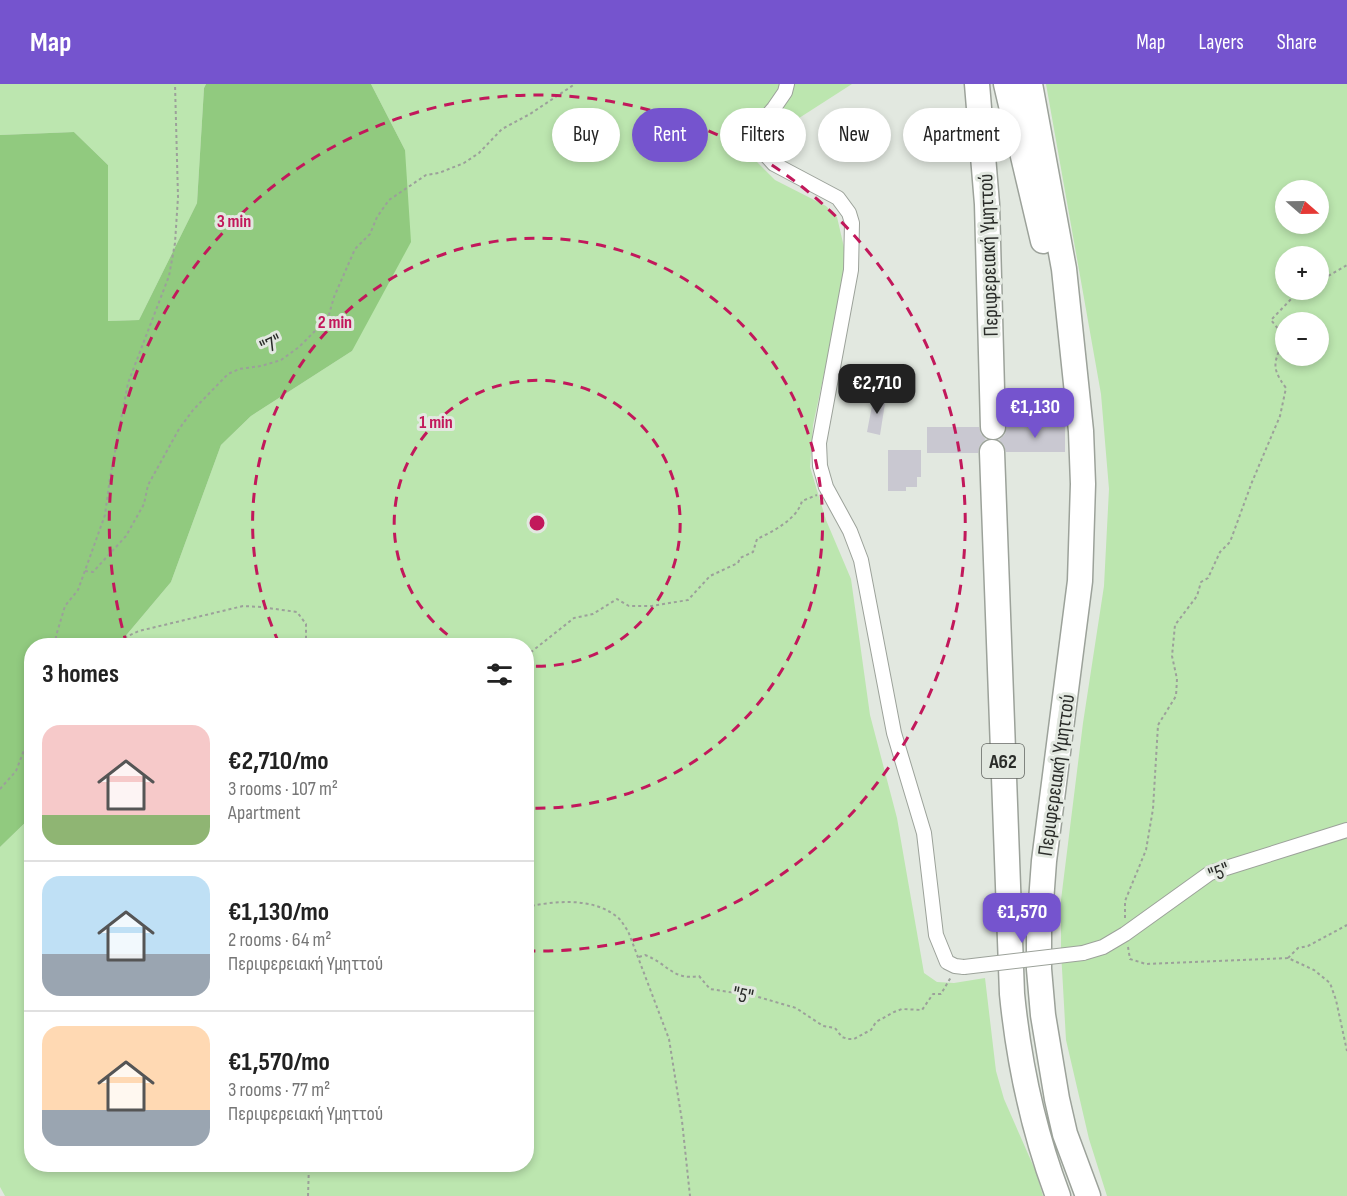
<!DOCTYPE html>
<html lang="en">
<head>
<meta charset="utf-8">
<style>
  body { margin:0; font-family:"Sofia Sans Condensed",sans-serif; background:#f6f6f6; color:#222; height:100vh; display:flex; flex-direction:column; font-size:22px; white-space:nowrap }
  * { box-sizing:border-box; margin:0 }
  p { font-size:20px; color:#767676 }
  .icon { flex:none; width:33px; height:33px; fill:none; stroke:currentColor; stroke-width:2; stroke-linecap:round; stroke-linejoin:round }
  .map { position:relative; flex:1; overflow:hidden }
  .sheet { position:absolute; left:24px; top:554px; width:510px; height:534px; display:flex; flex-direction:column; background:#fff; border-radius:24px; box-shadow:0 3px 9px #0003 }
  .sheet>* { flex:none }
  .top-card { position:absolute; left:552px; top:24px; width:570px; height:54px; display:flex; gap:12px }
  .needle { width:39px; rotate:110deg }
  .buttons { position:absolute; left:1275px; top:96px; display:grid; gap:12px }
  .buttons a { display:grid; place-items:center; width:54px; height:54px; border-radius:50%; background:#fff; box-shadow:0 3px 9px #0003; font-size:30px }
  .price { position:absolute; translate:-50% -51px; padding:0 14px; border-radius:12px; background:#7554ce; color:#fff; font-size:20px; line-height:39px; filter:drop-shadow(0 2px 3px #0008) }
  .price::after { content:''; position:absolute; left:50%; top:36px; width:18px; height:14px; margin-left:-9px; background:inherit; clip-path:polygon(0 0,100% 0,50% 100%) }
  .price.selected { background:#222; color:#fff }
  ul { padding:0; list-style:none }
  li { display:flex; align-items:center; gap:18px; height:150px; padding:0 18px }
  li+li { border-top:2px solid #e0e0e0 }
  li span { display:grid; place-items:center; flex:none; width:168px; height:120px; border-radius:18px; color:#555 }
  li>.icon { margin-inline-start:auto }
  span .icon { width:72px; height:72px; fill:#fffc; stroke-width:1 }
  li b { font-size:26px }
  h2 { display:flex; justify-content:space-between; align-items:center; height:72px; padding:0 18px; font-size:26px }
  .chip { padding:0 21px; border-radius:27px; background:#fff; box-shadow:0 3px 9px #0003; font-size:21px; line-height:54px }
  .chip.selected { background:#7554ce; color:#fff }
  header { display:flex; align-items:center; gap:36px; box-sizing:border-box; height:84px; padding:0 30px; background:#7554ce; color:#fff }
  header strong { font-size:28px }
  nav { display:flex; gap:33px; margin-inline-start:auto; font-size:21px }
  .map>svg:first-child { display:block }
  .green { fill:#bce6af; fill-rule:evenodd }
  .forest { fill:#91ca7f }
  .building { fill:#c9c8d1 }
  .lines { fill:none; stroke-linecap:round; stroke-linejoin:round }
  .street-casing { stroke:#9ca29a; stroke-width:16 }
  .highway-casing { stroke:#9ca29a; stroke-width:27 }
  .path { stroke:#9ca09a; stroke-width:2; stroke-dasharray:3 3; stroke-linecap:butt }
  .street { stroke:#fff; stroke-width:14 }
  .highway { stroke:#fff; stroke-width:24 }
  .street-bridge-casing { stroke:#9ca29a; stroke-width:16; stroke-linecap:butt }
  .street-bridge { stroke:#fff; stroke-width:14 }
  .ring { fill:none; stroke:#c2185b; stroke-width:3; stroke-dasharray:10 8 }
  .labels { text-anchor:middle; stroke-width:6; stroke-linejoin:round; paint-order:stroke }
  .shield { fill:#e2e8e0; stroke:#616460; stroke-width:1.5 }
  .shield-label { font-size:20px; font-weight:bold; fill:#2a2c29 }
  .street-label { font-size:21px; fill:#2a2c29; stroke:#e2e8e0 }
  .centre { fill:#c2185b; stroke:#e2e8e0; stroke-width:3 }
  .ring-label { font-size:18px; text-anchor:middle; font-weight:bold; fill:#c2185b; stroke:#e2e8e0; stroke-width:6; stroke-linejoin:round; paint-order:stroke }
</style>
</head>
<body>
<header>
<strong>Map</strong>
<nav><a>Map</a><a>Layers</a><a>Share</a></nav>
</header>
<div class="map">
<svg width="1347" height="1112" viewBox="0 0 1347 1112">
  <rect width="100%" height="100%" fill="#e2e8e0"/>
  <path class="green" d="M0 0H206L204 4 197 119 139 236 108 237V81L74 48 0 51Z
    M371 0H852L782 45 757 64 756 77 775 96 826 122 837 133 846 172 838 225 813 341 810 383 826 436 851 495 870 631 897 734 924 889 937 898 954 899 985 894 996 987 1004 1015 1036 1088 1043 1112H5L0 1103V763L31 733 32 1080H526V561H118L171 498 221 361 251 332 352 267 405 66Z
    M1046 0H1347V1112H1107L1089 1055 1066 956 1061 867V816L1083 639 1104 502 1109 405 1101 310ZM1286 106H1318V140H1286ZM1286 172H1318V206H1286ZM1286 238H1318V272H1286Z"/>
  <path class="forest" d="M206 0H371L405 66 411 158 352 267 251 332 221 361 171 498 118 561H32L31 733 0 763V51L74 48 108 81V237L139 236 197 119 204 4Z"/>
  <path class="building" d="M874 311 886 313 880 351 867 348Z
    M1065 342V368H1006L1004 361 999 356 1005 350 1007 343Z
    M927 343H979L981 350 986 355 980 361 978 369H927Z
    M888 366H921V393H917V403H906V407H888Z"/>
  <g class="lines">
    <defs>
      <path id="street" d="M787 0 785 8 774 24 762 38 760 57 763 68 774 80 838 114 849 129 852 139 851 186 819 359 820 382 826 403 850 447 861 476 894 649 924 749 936 851 947 878 955 882 964 883
        M1083 869 1103 863 1125 850 1210 789 1347 746"/>
      <path id="highway" d="M977 0 987 120 993 343
        M1006 0 1043 157
        M1030 0 1064 185 1081 347 1083 400 1080 497 1044 777 1039 845V885L1043 931 1057 1015 1065 1050 1088 1112
        M992 368 1012 910C1019 980 1033 1046 1058 1112"/>
    </defs>
    <use href="#street" class="street-casing"/>
    <use href="#highway" class="highway-casing"/>
    <path class="path" d="M1318 198 1347 181
      M85 487 93 488 126 452 144 420 148 401 179 345 193 326 228 290 239 285 261 282 281 276 299 263 328 234 334 213 355 165 370 150 377 133 389 116 426 91 439 89 464 79 479 69 502 45 530 30 575 0
      M56 561V552L65 522 78 506 105 431 110 394 128 299 169 192 175 159 178 113 175 0
      M108 561 139 547 243 522 261 523 297 528 306 540V561
      M526 572 574 534 593 530 617 515 629 522H652L688 516 710 492 738 479 740 474 753 468 757 455C774 447 797 435 802 417L817 411
      M0 705 16 687 26 661 25 635 32 609
      M526 823C555 817 591 813 616 832 621 835 624 842 628 847L669 955 682 1037 690 1112
      M1125 834V817L1146 766 1153 725 1158 641 1176 612 1177 595 1172 572 1175 541 1197 512 1201 498 1208 494 1220 468 1230 458 1252 398 1280 332 1286 304C1268 280 1277 277 1284 252L1271 236 1296 210 1305 206
      M1128 863 1130 875 1146 880 1288 874 1314 886 1330 899 1336 916 1347 967
      M639 873 645 871C667 879 673 897 699 892L710 905 755 912 796 924 823 942 835 944 842 953 848 955H854L865 949 871 946 876 938 894 928 902 925 922 926 933 910H941L951 893
      M1288 874 1298 864 1308 862 1347 841
      M308 1112 309 1080"/>
    <use href="#street" class="street"/>
    <use href="#highway" class="highway"/>
    <defs>
      <path id="street-bridge" d="M964 883 1083 869"/>
    </defs>
    <use href="#street-bridge" class="street-bridge-casing"/>
    <use href="#street-bridge" class="street-bridge"/>
  </g>
  <g class="ring">
    <path d="M462 561A143 143 0 1 1 527 582"/>
    <path d="M279 559A285 285 0 1 1 527 724"/>
    <path d="M127 561A428 428 0 1 1 530 867"/>
  </g>
  <g class="labels">
    <rect class="shield" x="982" y="660" width="42" height="34" rx="4.5"/>
    <g class="shield-label">
      <text x="1003" y="684">Α62</text>
    </g>
    <g class="street-label">
      <text transform="translate(988 171) rotate(-92)" y="7">Περιφερειακή Υμηττού</text>
      <text transform="translate(271 260) rotate(-25)" y="7">"7"</text>
      <text transform="translate(1056 691) rotate(-82)" y="7">Περιφερειακή Υμηττού</text>
      <text transform="translate(1219 788) rotate(-22)" y="7">"5"</text>
      <text transform="translate(743 911) rotate(12)" y="7">"5"</text>
    </g>
  </g>
  <circle cx="537" cy="439" r="9" class="centre"/>
  <g class="ring-label">
    <text x="234" y="143">3 min</text>
    <text x="335" y="244">2 min</text>
    <text x="436" y="344">1 min</text>
  </g>
</svg>
<div class="buttons">
<a><svg class="needle" viewBox="-14 -14 28 28"><path d="M0-13l5 13h-10z" fill="#e53935"/><path d="M0 13l5-13h-10z" fill="#767676"/></svg></a>
<a>+</a>
<a>−</a>
</div>
<b class="price selected" style="left:877px;top:331px">€2,710</b>
<b class="price" style="left:1035px;top:355px">€1,130</b>
<b class="price" style="left:1022px;top:860px">€1,570</b>
<div class="top-card">
<a class="chip">Buy</a>
<a class="chip selected">Rent</a>
<a class="chip">Filters</a>
<a class="chip">New</a>
<a class="chip">Apartment</a>
</div>
<section class="sheet">
<h2>3 homes<svg class="icon" aria-label="filters" viewBox="0 0 24 24"><path d="M4 7h16M4 17h16"/><circle cx="9" cy="7" r="2"/><circle cx="15" cy="17" r="2"/></svg></h2>
<ul>
<li><span style="background:linear-gradient(#f6c9c9 75%,#8fb573 0)"><svg class="icon" aria-label="home" viewBox="0 0 24 24"><path d="M3 11l9-7 9 7M6 9v11h12V9"/></svg></span><div><b>€2,710/mo</b><p>3 rooms · 107 m²</p><p>Apartment</p></div></li>
<li><span style="background:linear-gradient(#bfe0f5 65%,#9aa5b1 0)"><svg class="icon" aria-label="home" viewBox="0 0 24 24"><path d="M3 11l9-7 9 7M6 9v11h12V9"/></svg></span><div><b>€1,130/mo</b><p>2 rooms · 64 m²</p><p>Περιφερειακή Υμηττού</p></div></li>
<li><span style="background:linear-gradient(#ffd9b3 70%,#9aa5b1 0)"><svg class="icon" aria-label="home" viewBox="0 0 24 24"><path d="M3 11l9-7 9 7M6 9v11h12V9"/></svg></span><div><b>€1,570/mo</b><p>3 rooms · 77 m²</p><p>Περιφερειακή Υμηττού</p></div></li>
</ul>
</section>
</div>
</body>
</html>
